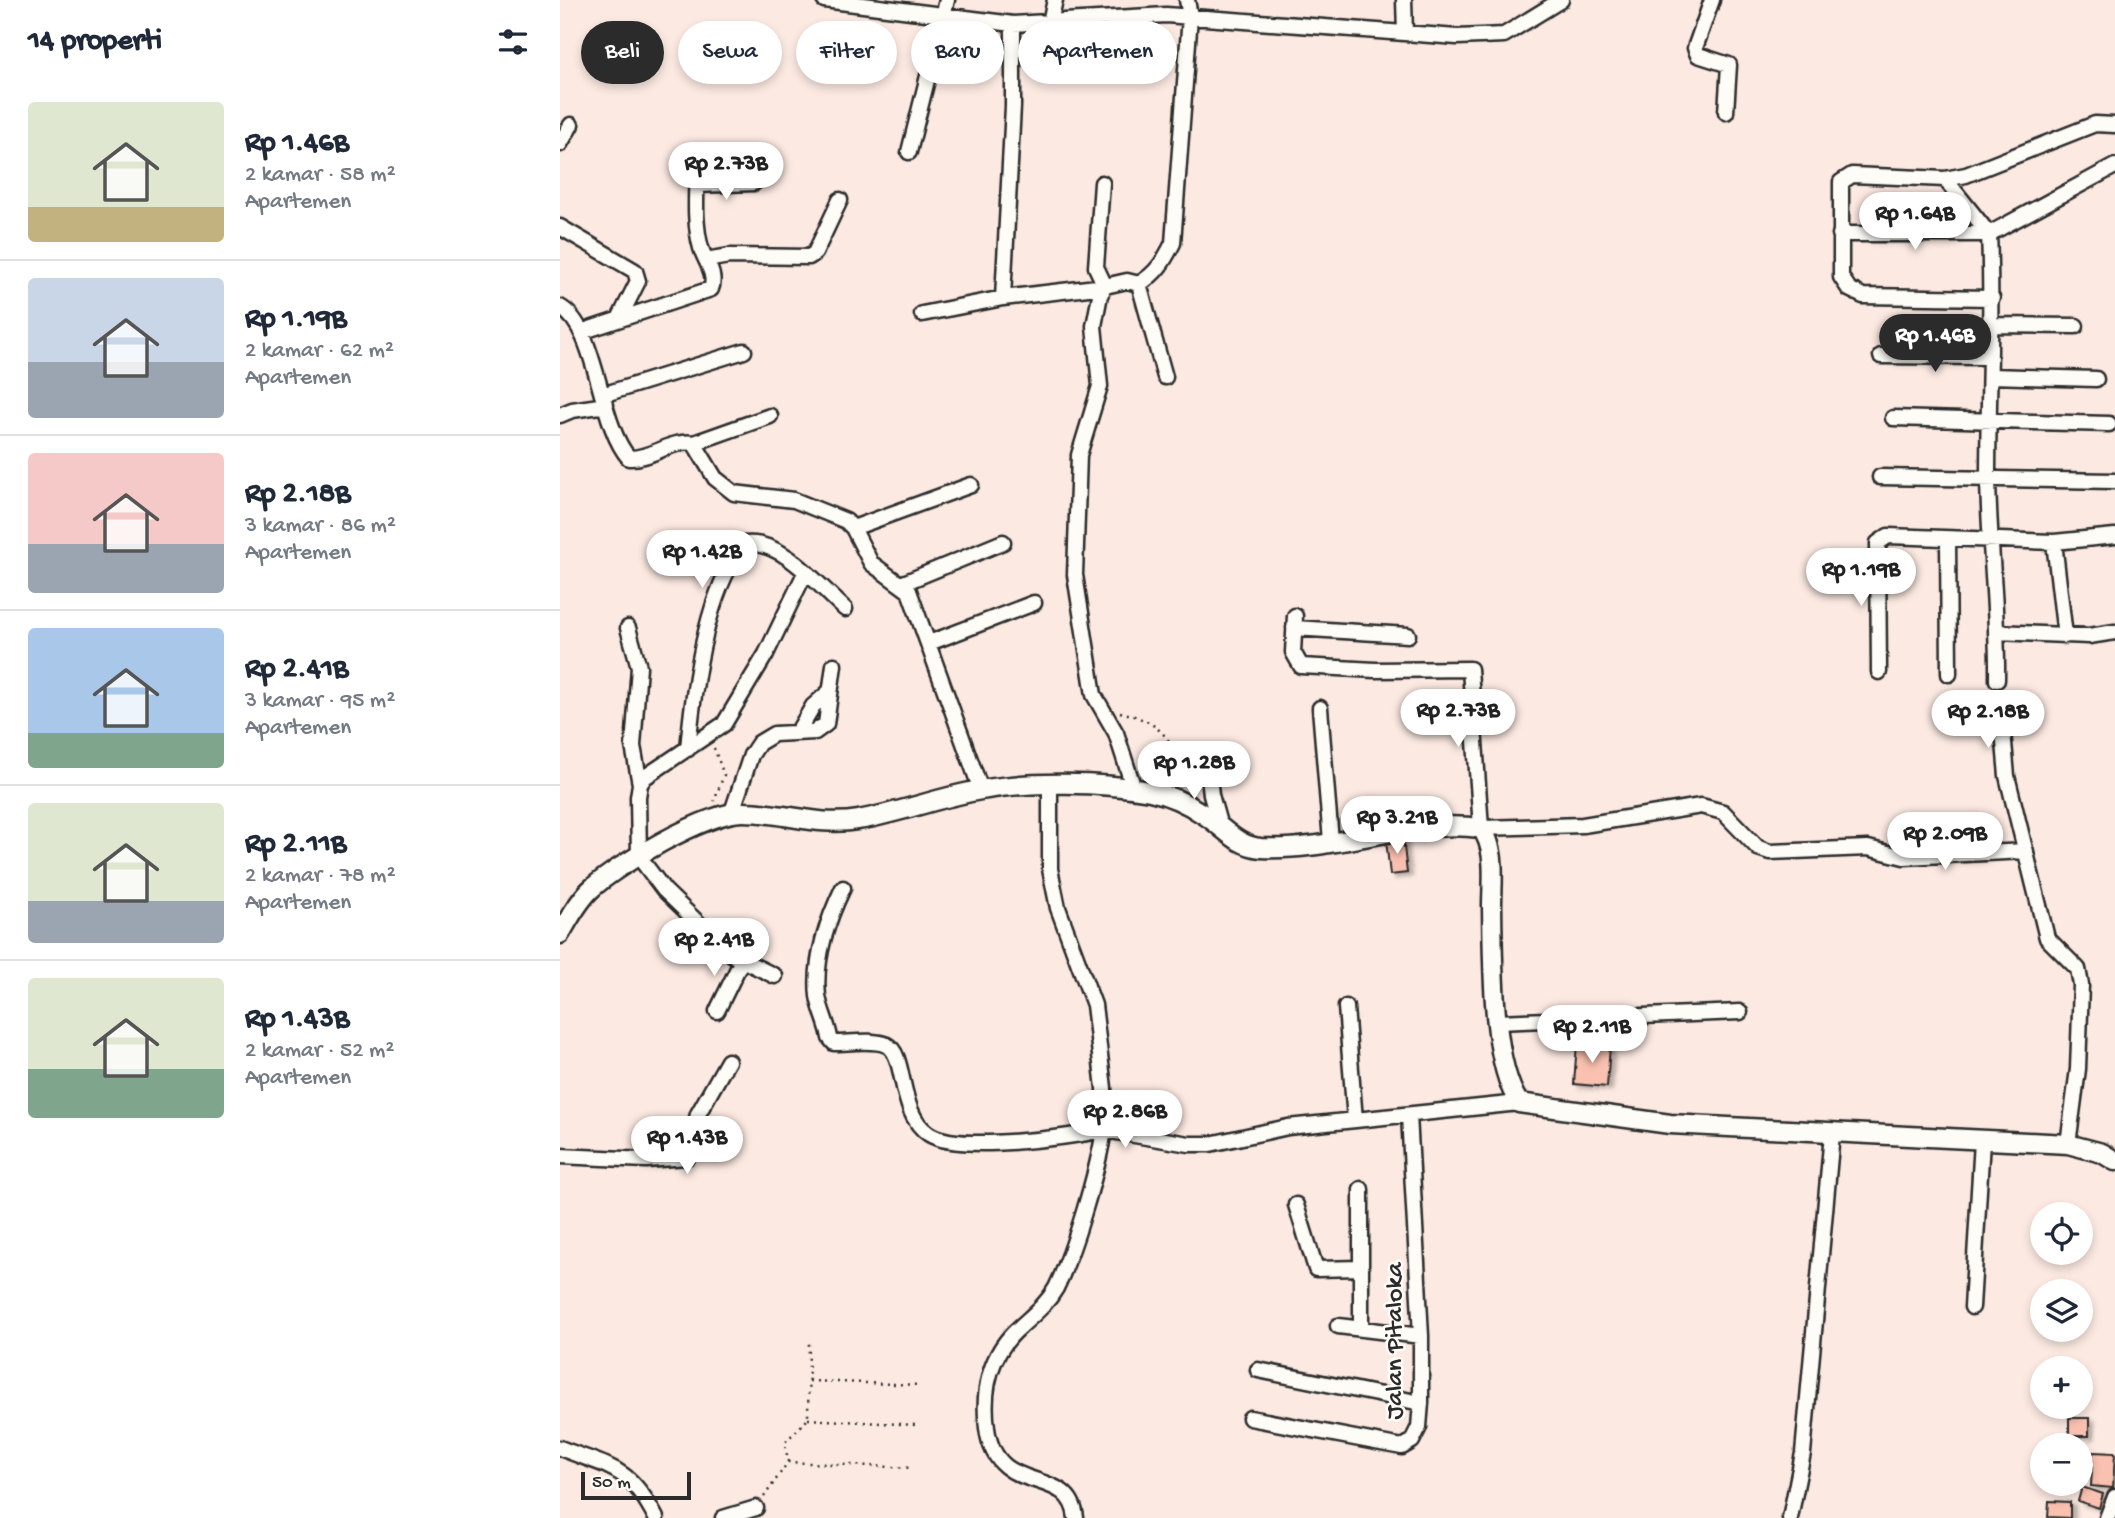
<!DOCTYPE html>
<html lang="id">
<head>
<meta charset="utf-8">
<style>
  body { margin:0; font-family:"Gochi Hand",sans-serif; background:#f6f6f7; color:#1f2937; height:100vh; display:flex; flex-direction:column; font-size:26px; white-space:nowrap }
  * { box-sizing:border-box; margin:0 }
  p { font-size:23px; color:#747a83 }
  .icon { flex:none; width:38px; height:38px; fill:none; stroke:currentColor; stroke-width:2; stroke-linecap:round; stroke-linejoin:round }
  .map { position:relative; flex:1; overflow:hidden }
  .drawer { display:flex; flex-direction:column; background:#fff; width:560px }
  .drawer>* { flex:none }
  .hud { position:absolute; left:21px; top:21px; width:665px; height:63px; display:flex; gap:14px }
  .controls { position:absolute; left:1470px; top:1202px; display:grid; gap:14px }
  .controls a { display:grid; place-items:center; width:63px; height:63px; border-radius:50%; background:#fff; box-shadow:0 4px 10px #0003; font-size:35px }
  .scale { position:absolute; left:21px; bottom:18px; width:110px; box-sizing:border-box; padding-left:7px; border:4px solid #2b2b2b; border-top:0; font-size:19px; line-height:24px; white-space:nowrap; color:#2b2b2b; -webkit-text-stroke:5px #fdfcf7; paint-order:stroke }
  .price { position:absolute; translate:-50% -60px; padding:0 16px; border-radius:24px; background:#fff; color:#222; font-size:23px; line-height:46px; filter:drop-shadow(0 2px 4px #0008) }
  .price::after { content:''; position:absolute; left:50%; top:42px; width:21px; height:16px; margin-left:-10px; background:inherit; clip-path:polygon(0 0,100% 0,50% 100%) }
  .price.active { background:#2b2b2b; color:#fff }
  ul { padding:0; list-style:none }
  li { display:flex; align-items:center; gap:21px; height:175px; padding:0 28px }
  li+li { border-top:2px solid #e0e1e3 }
  li span { display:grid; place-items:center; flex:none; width:196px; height:140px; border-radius:7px; color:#555 }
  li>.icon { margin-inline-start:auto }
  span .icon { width:84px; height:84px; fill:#fffc; stroke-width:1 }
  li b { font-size:30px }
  h2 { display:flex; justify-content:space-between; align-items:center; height:84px; padding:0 28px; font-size:30px }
  .tag { padding:0 24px; border-radius:32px; background:#fff; box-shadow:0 4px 10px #0003; font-size:24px; line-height:63px }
  .tag.active { background:#2b2b2b; color:#fff }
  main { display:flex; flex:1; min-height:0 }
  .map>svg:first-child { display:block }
  .building { fill:#fac1b1; stroke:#2b2b2b; stroke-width:2; filter:url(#shadow) }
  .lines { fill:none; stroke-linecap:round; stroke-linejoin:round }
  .minor-casing { stroke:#2b2b2b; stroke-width:19 }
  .tertiary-casing { stroke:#2b2b2b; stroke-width:23 }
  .path { stroke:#2b2b2b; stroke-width:2.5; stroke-dasharray:2 5; stroke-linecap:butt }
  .minor { stroke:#fdfcf7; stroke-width:14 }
  .tertiary { stroke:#fdfcf7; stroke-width:18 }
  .labels { text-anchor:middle; stroke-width:5; stroke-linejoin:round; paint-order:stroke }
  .street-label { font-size:26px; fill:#2b2b2b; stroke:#fdfcf7 }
</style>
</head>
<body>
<main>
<section class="drawer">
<h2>14 properti<svg class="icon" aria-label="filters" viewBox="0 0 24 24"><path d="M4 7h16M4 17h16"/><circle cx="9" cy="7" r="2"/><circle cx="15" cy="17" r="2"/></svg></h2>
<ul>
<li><span style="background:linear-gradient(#dfe7d0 75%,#c2b280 0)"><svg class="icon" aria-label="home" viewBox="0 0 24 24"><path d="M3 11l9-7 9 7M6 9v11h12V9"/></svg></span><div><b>Rp 1.46B</b><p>2 kamar · 58 m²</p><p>Apartemen</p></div></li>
<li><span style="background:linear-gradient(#c9d6e8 60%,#9aa5b1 0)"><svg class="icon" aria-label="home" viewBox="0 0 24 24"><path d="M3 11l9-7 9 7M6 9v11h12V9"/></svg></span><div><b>Rp 1.19B</b><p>2 kamar · 62 m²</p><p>Apartemen</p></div></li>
<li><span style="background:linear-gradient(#f6c9c9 65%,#9aa5b1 0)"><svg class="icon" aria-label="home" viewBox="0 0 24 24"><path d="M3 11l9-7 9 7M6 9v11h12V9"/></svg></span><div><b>Rp 2.18B</b><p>3 kamar · 86 m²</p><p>Apartemen</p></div></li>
<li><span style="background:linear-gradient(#a9c7e8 75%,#7fa58c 0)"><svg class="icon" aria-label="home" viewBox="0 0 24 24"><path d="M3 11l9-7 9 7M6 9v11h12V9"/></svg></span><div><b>Rp 2.41B</b><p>3 kamar · 95 m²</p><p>Apartemen</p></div></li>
<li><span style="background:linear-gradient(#dfe7d0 70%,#9aa5b1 0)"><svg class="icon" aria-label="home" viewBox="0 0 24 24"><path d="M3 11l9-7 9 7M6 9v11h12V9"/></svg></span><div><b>Rp 2.11B</b><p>2 kamar · 78 m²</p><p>Apartemen</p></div></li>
<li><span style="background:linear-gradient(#dfe7d0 65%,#7fa58c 0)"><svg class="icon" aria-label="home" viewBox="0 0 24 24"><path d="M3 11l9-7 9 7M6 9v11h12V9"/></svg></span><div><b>Rp 1.43B</b><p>2 kamar · 52 m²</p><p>Apartemen</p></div></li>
</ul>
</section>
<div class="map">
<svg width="1555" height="1518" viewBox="0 0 1555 1518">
  <defs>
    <filter id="shadow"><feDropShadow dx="5" dy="3" stdDeviation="2" flood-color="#0004"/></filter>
  </defs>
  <rect width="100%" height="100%" fill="#fceae2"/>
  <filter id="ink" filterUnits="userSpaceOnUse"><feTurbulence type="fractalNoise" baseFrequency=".0143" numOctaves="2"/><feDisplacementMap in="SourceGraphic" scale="14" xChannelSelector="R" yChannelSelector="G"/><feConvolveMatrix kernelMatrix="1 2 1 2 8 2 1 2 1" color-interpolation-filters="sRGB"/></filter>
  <g filter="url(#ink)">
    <path class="building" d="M843 838 847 873 830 875 826 840Z
      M1017 1043 1050 1046 1047 1087 1014 1084Z
      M1509 1418H1529V1436H1509Z
      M1533 1452 1555 1453 1553 1488 1531 1486Z
      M1522 1487 1543 1494 1539 1508 1518 1501Z
      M1489 1501 1510 1502V1518L1488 1517Z"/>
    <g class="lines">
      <defs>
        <path id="minor" d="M264 0 453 24 606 15 897 37 944 35 1001 0
          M844 0 845 33
          M1152 0 1135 48 1138 55 1169 65 1166 112
          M490 22 495 0
          M0 144 11 125
          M349 152 387 0
          M1385 179 1429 234
          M137 185 194 183
          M0 227 75 271 78 281 59 319
          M1280 234H1429
          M146 260 169 256 249 257 255 253 280 200
          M579 284 605 377
          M443 298 453 106V24
          M1432 298 1303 296 1289 289 1281 277V182L1292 175 1385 179 1406 175 1535 124 1555 125
          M0 307C38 328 38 423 69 458 92 459 111 439 134 443L155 478 174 493 234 500 286 521 293 528 311 563 349 591 421 790
          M362 314 443 298 545 286 536 267 542 183
          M1430 325 1516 326
          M21 332 151 289C157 275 145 261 141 248 133 220 137 188 137 160
          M1321 356 1428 357
          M1430 376 1536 379
          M42 395 184 351
          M0 415 12 410 46 405
          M1333 418 1549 424
          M134 443 210 416
          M1320 477 1555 481
          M293 528 411 485
          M1388 539 1389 674
          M1494 542 1505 636
          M341 584 443 542
          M735 616 733 652 741 666 815 670 910 669 921 828 1023 825 1141 806 1163 812 1198 848 1210 852 1308 848 1344 857 1466 851
          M68 628 79 667 73 746 80 784
          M734 628 848 635
          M1438 632 1529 636 1555 632
          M369 643 474 603
          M1319 672 1318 543 1328 536 1494 542 1555 536
          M1437 680C1438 612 1429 546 1428 478 1428 397 1433 315 1429 234L1555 166
          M760 708 771 841
          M1442 720 1447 776 1487 938 1518 969 1521 985 1518 1069 1508 1144
          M237 733 253 706 270 691
          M128 749C133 692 146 588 185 544 222 539 259 586 285 609
          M648 767 651 795 660 827
          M490 786V869L498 908 534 1005 544 1088V1130L629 1144H650L728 1127 959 1103
          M574 789 556 733 534 695 515 575 519 455 540 386 534 326 540 295 545 286 567 281 579 284C597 273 604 261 613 243L630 16 627 0
          M172 812 191 755 199 743 214 734 255 732 266 724 274 665
          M283 888C267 921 254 958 258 996 260 1010 268 1024 270 1038L274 1043C289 1043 314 1039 327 1045 347 1055 337 1113 369 1134 398 1153 509 1137 544 1130 538 1170 514 1251 496 1288 487 1304 473 1315 460 1327 430 1353 422 1390 427 1428 436 1500 510 1463 516 1518
          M215 976 176 957 161 945 104 890 79 857 78 797 80 784 85 777 164 724 206 654 245 573
          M786 1007 795 1120
          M157 1011 182 960
          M938 1022 1180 1012
          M0 1156 86 1160 127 1157 138 1114 168 1061
          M736 1205 756 1269 801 1268
          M1412 1307 1422 1141
          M778 1326 861 1336
          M801 1328V1189
          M698 1370 861 1403
          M690 1418 842 1447 852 1441 859 1427 861 1403V1336L849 1115
          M0 1448C50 1468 69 1465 96 1518
          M163 1518 196 1508
          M1230 1518 1243 1453 1272 1134
          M1547 1518 1555 1497"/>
        <path id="tertiary" d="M0 934C9 919 17 903 30 890 56 865 147 812 183 812 222 812 259 827 298 820 340 813 379 797 421 790 470 781 541 782 590 791 609 795 627 803 643 814 663 826 676 846 701 848 775 852 847 818 921 828 937 848 932 881 932 906 933 959 931 1060 959 1103L1110 1124 1508 1144 1542 1153 1555 1161"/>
      </defs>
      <use href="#minor" class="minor-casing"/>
      <use href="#tertiary" class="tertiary-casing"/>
      <path class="path" d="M560 712C608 723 613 746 633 788
        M154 748 164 775 154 801
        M249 1381 360 1385
        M248 1419 357 1425
        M228 1462 225 1442 248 1419 249 1342
        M204 1497 228 1462 352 1468"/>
      <use href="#minor" class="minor"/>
      <use href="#tertiary" class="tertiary"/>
    </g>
  </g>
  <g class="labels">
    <g class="street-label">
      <text transform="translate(832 1341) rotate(-90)" y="9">Jalan Pitaloka</text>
    </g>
  </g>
</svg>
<div class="controls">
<a><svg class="icon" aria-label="locate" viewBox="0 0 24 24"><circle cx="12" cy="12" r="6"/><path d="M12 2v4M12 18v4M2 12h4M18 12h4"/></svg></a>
<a><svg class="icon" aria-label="layers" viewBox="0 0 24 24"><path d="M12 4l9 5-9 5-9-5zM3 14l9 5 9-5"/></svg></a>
<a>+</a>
<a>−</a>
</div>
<div class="scale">50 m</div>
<b class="price" style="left:166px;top:202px">Rp 2.73B</b>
<b class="price" style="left:1355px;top:252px">Rp 1.64B</b>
<b class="price active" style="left:1375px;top:374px">Rp 1.46B</b>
<b class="price" style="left:142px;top:590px">Rp 1.42B</b>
<b class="price" style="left:1301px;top:608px">Rp 1.19B</b>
<b class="price" style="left:898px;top:749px">Rp 2.73B</b>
<b class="price" style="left:1428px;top:750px">Rp 2.18B</b>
<b class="price" style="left:634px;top:801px">Rp 1.28B</b>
<b class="price" style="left:837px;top:856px">Rp 3.21B</b>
<b class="price" style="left:1385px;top:872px">Rp 2.09B</b>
<b class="price" style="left:154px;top:978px">Rp 2.41B</b>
<b class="price" style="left:1032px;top:1065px">Rp 2.11B</b>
<b class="price" style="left:565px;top:1150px">Rp 2.86B</b>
<b class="price" style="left:127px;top:1176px">Rp 1.43B</b>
<div class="hud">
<a class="tag active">Beli</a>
<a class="tag">Sewa</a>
<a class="tag">Filter</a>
<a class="tag">Baru</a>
<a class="tag">Apartemen</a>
</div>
</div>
</main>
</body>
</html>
